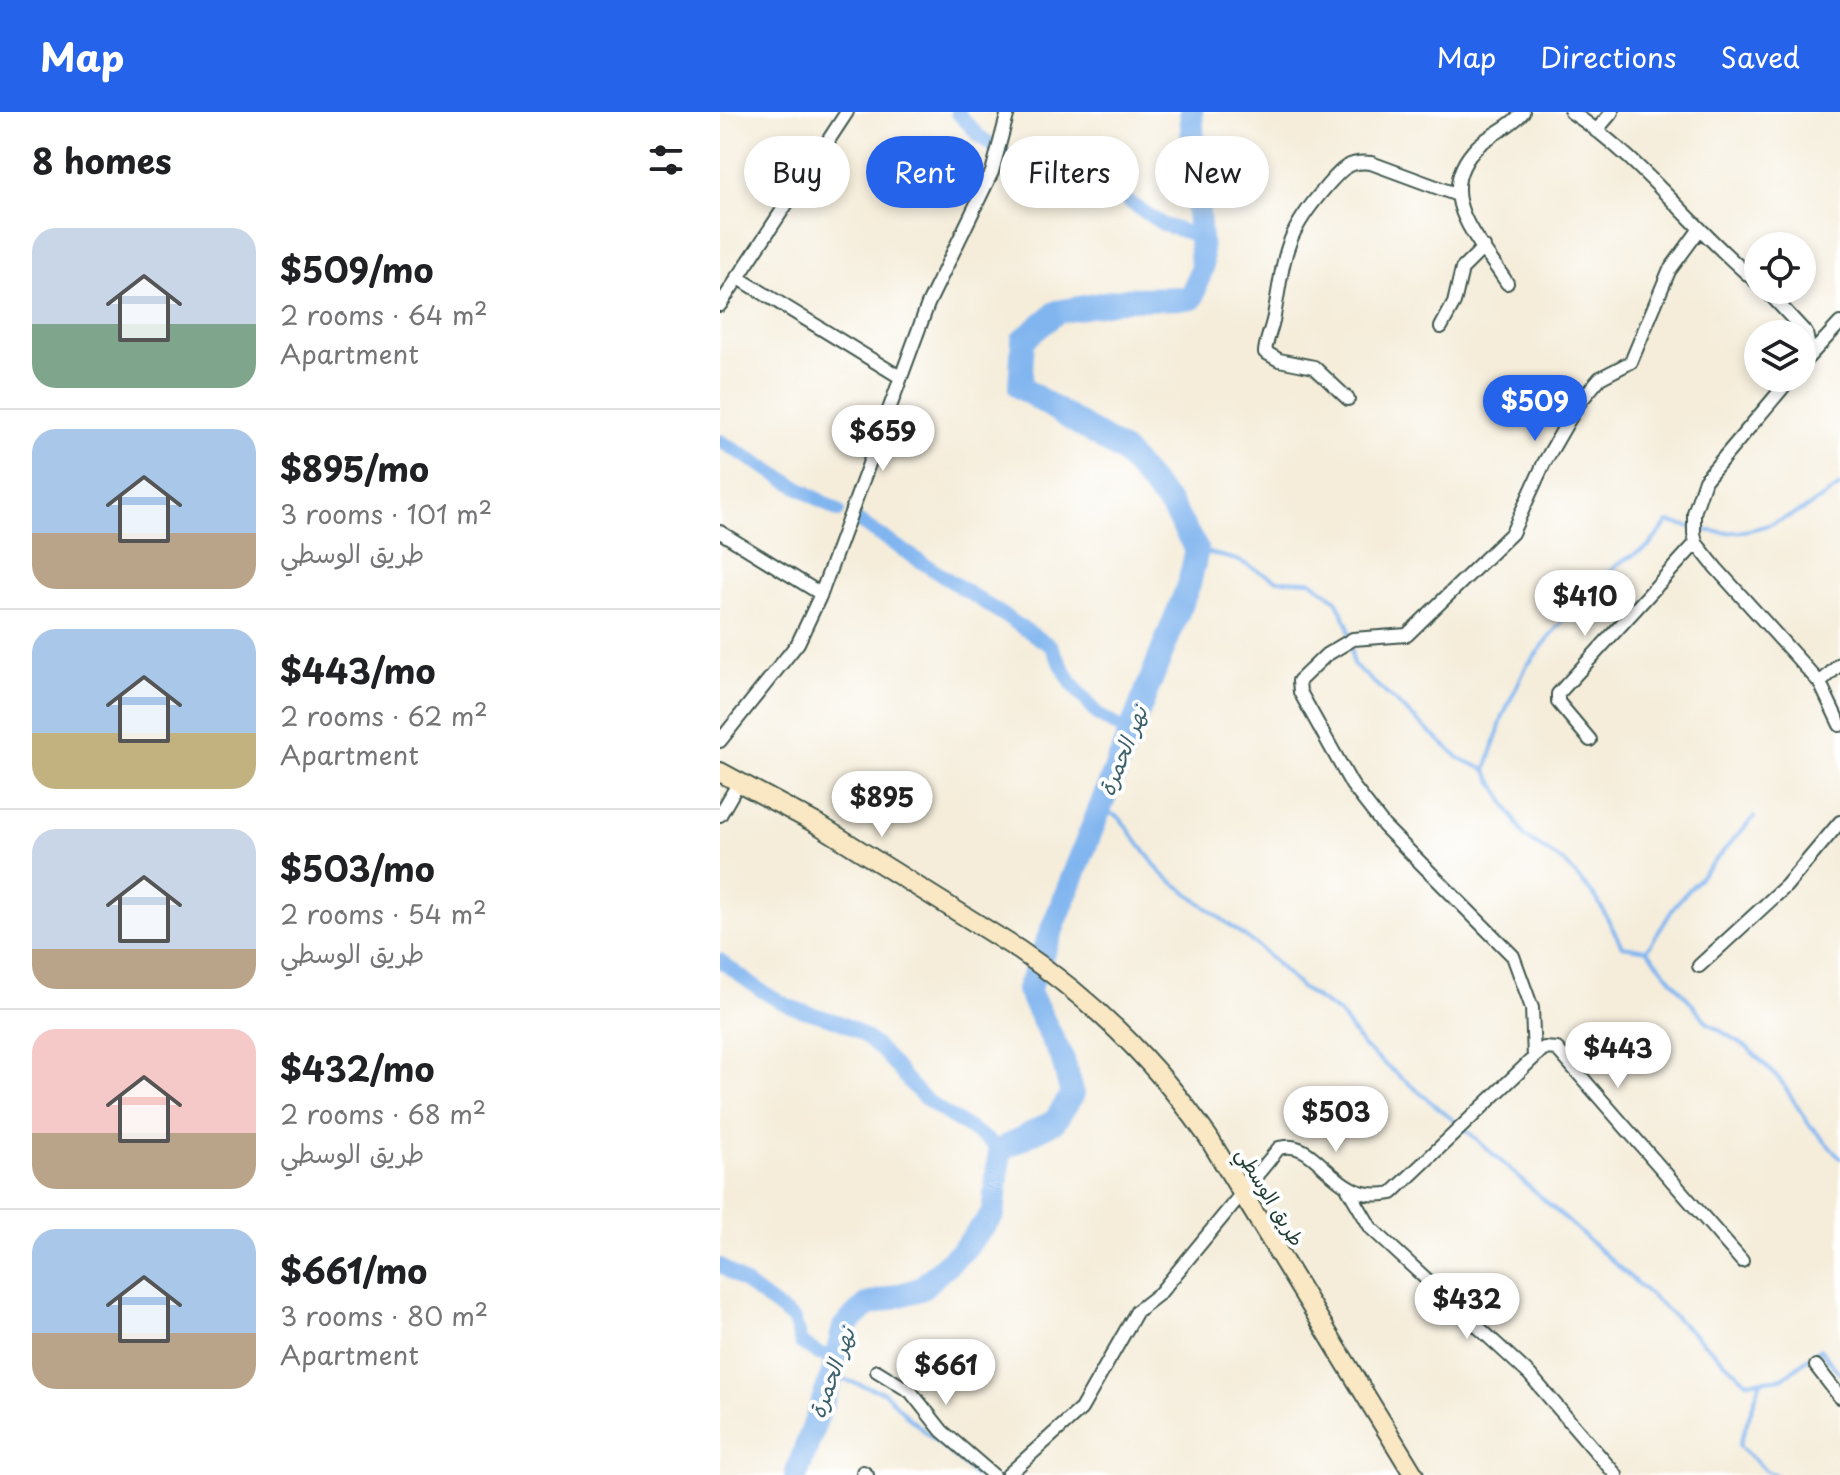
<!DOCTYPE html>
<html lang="en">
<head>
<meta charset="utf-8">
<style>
  body { margin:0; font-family:"Playpen Sans","Playpen Sans Arabic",sans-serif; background:#f6f6f6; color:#202124; height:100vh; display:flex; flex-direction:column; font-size:30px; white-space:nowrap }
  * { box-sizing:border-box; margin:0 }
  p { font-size:26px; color:#757577 }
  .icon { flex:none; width:44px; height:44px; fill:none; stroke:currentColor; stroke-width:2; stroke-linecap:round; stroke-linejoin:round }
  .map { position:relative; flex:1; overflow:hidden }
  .sheet { display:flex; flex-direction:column; background:#fff; width:720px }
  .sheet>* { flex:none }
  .guide { position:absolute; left:24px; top:24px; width:760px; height:72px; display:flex; gap:16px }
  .controls { position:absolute; left:1024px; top:120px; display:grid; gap:16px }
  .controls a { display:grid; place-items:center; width:72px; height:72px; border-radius:50%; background:#fff; box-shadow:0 4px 12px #0003; font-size:40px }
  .price { position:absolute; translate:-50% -68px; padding:0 18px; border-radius:28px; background:#fff; color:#222; font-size:26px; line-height:52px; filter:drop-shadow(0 2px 4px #0008) }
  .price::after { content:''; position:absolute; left:50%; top:48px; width:24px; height:18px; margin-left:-12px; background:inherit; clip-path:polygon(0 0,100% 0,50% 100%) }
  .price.on { background:#2563eb; color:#fff }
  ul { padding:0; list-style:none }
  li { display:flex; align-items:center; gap:24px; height:200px; padding:0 32px }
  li+li { border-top:2px solid #e0e0e0 }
  li span { display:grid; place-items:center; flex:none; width:224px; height:160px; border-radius:24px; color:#555 }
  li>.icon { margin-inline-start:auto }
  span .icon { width:96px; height:96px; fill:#fffc; stroke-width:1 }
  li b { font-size:34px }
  h2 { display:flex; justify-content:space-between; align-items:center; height:96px; padding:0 32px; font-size:34px }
  .tag { padding:0 28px; border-radius:36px; background:#fff; box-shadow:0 4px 12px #0003; font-size:28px; line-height:72px }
  .tag.on { background:#2563eb; color:#fff }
  header { display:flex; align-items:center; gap:48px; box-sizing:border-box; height:112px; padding:0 40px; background:#2563eb; color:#fff }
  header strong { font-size:38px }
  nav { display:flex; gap:44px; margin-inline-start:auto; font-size:28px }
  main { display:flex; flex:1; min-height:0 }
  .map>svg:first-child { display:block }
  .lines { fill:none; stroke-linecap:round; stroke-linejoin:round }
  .stream { stroke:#81b5ef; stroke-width:4 }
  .canal { stroke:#81b5ef; stroke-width:14 }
  .river { stroke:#81b5ef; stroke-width:24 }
  .minor-casing { stroke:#3f574d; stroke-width:16 }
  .secondary-casing { stroke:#3f574d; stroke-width:22 }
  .minor { stroke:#fff; stroke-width:12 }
  .secondary { stroke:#fae7c3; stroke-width:18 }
  .labels { text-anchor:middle; stroke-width:8; stroke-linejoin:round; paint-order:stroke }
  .street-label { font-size:20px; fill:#1f3d34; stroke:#fff }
  .water-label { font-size:22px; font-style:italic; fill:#3c616c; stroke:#fff }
</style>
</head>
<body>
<header>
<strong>Map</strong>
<nav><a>Map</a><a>Directions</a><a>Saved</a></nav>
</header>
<main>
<section class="sheet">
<h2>8 homes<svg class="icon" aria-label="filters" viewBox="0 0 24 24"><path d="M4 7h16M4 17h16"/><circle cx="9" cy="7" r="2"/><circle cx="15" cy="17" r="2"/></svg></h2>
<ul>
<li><span style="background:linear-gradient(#c9d6e8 60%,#7fa58c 0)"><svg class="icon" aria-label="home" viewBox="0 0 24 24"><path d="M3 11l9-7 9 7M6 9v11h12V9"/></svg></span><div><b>$509/mo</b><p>2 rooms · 64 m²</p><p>Apartment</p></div></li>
<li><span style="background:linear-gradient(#a9c7e8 65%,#b9a48a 0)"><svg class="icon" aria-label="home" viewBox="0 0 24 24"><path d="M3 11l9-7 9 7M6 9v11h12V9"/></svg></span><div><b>$895/mo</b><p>3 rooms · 101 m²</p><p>طريق الوسطي</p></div></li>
<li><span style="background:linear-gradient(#a9c7e8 65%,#c2b280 0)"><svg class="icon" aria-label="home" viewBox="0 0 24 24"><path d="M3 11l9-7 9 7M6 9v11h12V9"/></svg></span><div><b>$443/mo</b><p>2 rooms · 62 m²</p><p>Apartment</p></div></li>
<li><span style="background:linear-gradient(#c9d6e8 75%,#b9a48a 0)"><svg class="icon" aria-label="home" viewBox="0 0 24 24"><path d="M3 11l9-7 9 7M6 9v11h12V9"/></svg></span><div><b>$503/mo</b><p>2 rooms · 54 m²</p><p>طريق الوسطي</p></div></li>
<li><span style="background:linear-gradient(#f6c9c9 65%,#b9a48a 0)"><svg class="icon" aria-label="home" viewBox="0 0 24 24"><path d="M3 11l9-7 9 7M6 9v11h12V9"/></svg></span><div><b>$432/mo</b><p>2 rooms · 68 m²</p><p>طريق الوسطي</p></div></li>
<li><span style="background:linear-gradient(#a9c7e8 65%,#b9a48a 0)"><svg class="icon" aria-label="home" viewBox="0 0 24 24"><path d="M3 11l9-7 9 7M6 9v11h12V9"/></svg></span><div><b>$661/mo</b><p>3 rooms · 80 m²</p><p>Apartment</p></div></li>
</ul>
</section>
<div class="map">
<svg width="1120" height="1363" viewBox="0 0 1120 1363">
  <rect width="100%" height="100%" fill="#fff"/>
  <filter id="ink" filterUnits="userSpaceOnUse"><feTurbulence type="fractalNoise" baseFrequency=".0125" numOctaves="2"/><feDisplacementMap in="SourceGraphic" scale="16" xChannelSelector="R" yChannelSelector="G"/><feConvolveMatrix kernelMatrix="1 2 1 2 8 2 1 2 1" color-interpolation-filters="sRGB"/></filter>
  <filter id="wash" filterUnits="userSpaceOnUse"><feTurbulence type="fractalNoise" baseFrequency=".006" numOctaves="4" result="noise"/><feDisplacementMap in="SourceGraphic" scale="32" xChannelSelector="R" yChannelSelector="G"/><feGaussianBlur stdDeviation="1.8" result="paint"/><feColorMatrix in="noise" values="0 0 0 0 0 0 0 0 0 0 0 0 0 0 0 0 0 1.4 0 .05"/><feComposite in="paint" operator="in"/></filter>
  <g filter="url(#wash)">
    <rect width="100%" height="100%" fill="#f5edda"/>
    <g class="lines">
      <path class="stream" d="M477 438 517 448 557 468 591 469 616 488 628 513 633 552 739 646 766 658 805 725 845 751 877 787 902 834 927 838 988 911 1028 936 1061 969 1088 1011 1120 1046
        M766 658 783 604 806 555 855 493 898 452 929 434 948 410C965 413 982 419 998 420 1039 424 1088 398 1120 374
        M380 697 399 705 441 761 540 836 581 876 619 901 644 935 738 1012
        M927 838 956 792 1034 705
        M745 1017 1027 1270 1063 1266 1100 1237 1120 1262
        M112 1264 164 1280 189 1306 255 1363
        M1041 1269 1019 1334 1046 1359 1056 1363"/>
      <path class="canal" d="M237 0 259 24 290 46 385 74 444 113 481 125
        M0 329 118 399
        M138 409 331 534 352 572 378 603 409 621
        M0 848C22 865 45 884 72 895 96 904 118 906 140 921 166 938 179 962 200 982 224 1005 254 1015 280 1038
        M0 1153 74 1208 81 1231 99 1242 116 1245"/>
      <path class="river" d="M76 1363 112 1264 124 1215 147 1193 200 1177 244 1137 273 1102 280 1038 335 1009 352 983 343 948 308 878 469 472 477 438 451 394 404 340 300 275 303 228 337 200 407 187 472 186 482 155 471 0"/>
    </g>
  </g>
  <g filter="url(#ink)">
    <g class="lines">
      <defs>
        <path id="minor" d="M851 0C922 46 973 118 1038 171
          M876 19 892 0
          M17 165 180 265
          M787 171C759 127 710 82 758 34 772 21 791 15 803 0
          M1046 178 1086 221 1090 241
          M0 193 127 0
          M721 215 734 191 742 157 764 135
          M1082 252 1120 211
          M1071 266 985 368 974 401V421L976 431 996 456 1100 571 1120 613
          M628 287 594 255 559 248 545 240C546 228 552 216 554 204 565 143 563 124 606 75 621 58 628 48 651 51L735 82
          M0 420 101 482
          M1100 571 1120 552
          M870 628 838 590V582L976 431
          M0 629 78 531 101 482 208 192 272 60 288 0
          M0 703 19 670
          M979 854 1066 774 1120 710
          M814 946 812 896 793 844 664 714 632 673 580 580 579 569 606 543 633 527 687 523 792 421 824 351 858 292 880 266 911 250 949 159 979 118
          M628 1077 651 1116 810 1263 896 1363
          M1096 1254 1120 1285
          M157 1259 191 1280 222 1319 273 1363
          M143 1360 147 1363
          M288 1363 361 1297 417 1199 440 1181 559 1036C600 1024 611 1094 672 1081L824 936 837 937 1022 1149"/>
        <path id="secondary" d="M0 660 99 713 299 838C373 888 437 952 488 1025L694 1363"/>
      </defs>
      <use href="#minor" class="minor-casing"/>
      <use href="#secondary" class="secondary-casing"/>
      <use href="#minor" class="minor"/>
      <use href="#secondary" class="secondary"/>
    </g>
  </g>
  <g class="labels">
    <g class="street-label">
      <text transform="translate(550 1085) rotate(59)" y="7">طريق الوسطي</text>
    </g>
    <g class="water-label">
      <text transform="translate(403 639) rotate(-68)" y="8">نهر الحمرة</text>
      <text transform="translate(112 1261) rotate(-70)" y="8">نهر الحمرة</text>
    </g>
  </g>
</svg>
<div class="controls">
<a><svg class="icon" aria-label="locate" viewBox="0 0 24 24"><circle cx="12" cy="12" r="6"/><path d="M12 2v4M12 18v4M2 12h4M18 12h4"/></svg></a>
<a><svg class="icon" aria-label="layers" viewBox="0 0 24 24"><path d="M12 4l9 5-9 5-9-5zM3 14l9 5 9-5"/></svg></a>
</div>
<b class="price on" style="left:815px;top:331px">$509</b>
<b class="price" style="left:163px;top:361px">$659</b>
<b class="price" style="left:865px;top:526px">$410</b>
<b class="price" style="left:162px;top:727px">$895</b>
<b class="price" style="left:898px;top:978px">$443</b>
<b class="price" style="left:616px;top:1042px">$503</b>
<b class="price" style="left:747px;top:1229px">$432</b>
<b class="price" style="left:226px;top:1295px">$661</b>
<div class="guide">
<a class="tag">Buy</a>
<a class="tag on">Rent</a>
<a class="tag">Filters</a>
<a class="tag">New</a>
</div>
</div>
</main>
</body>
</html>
